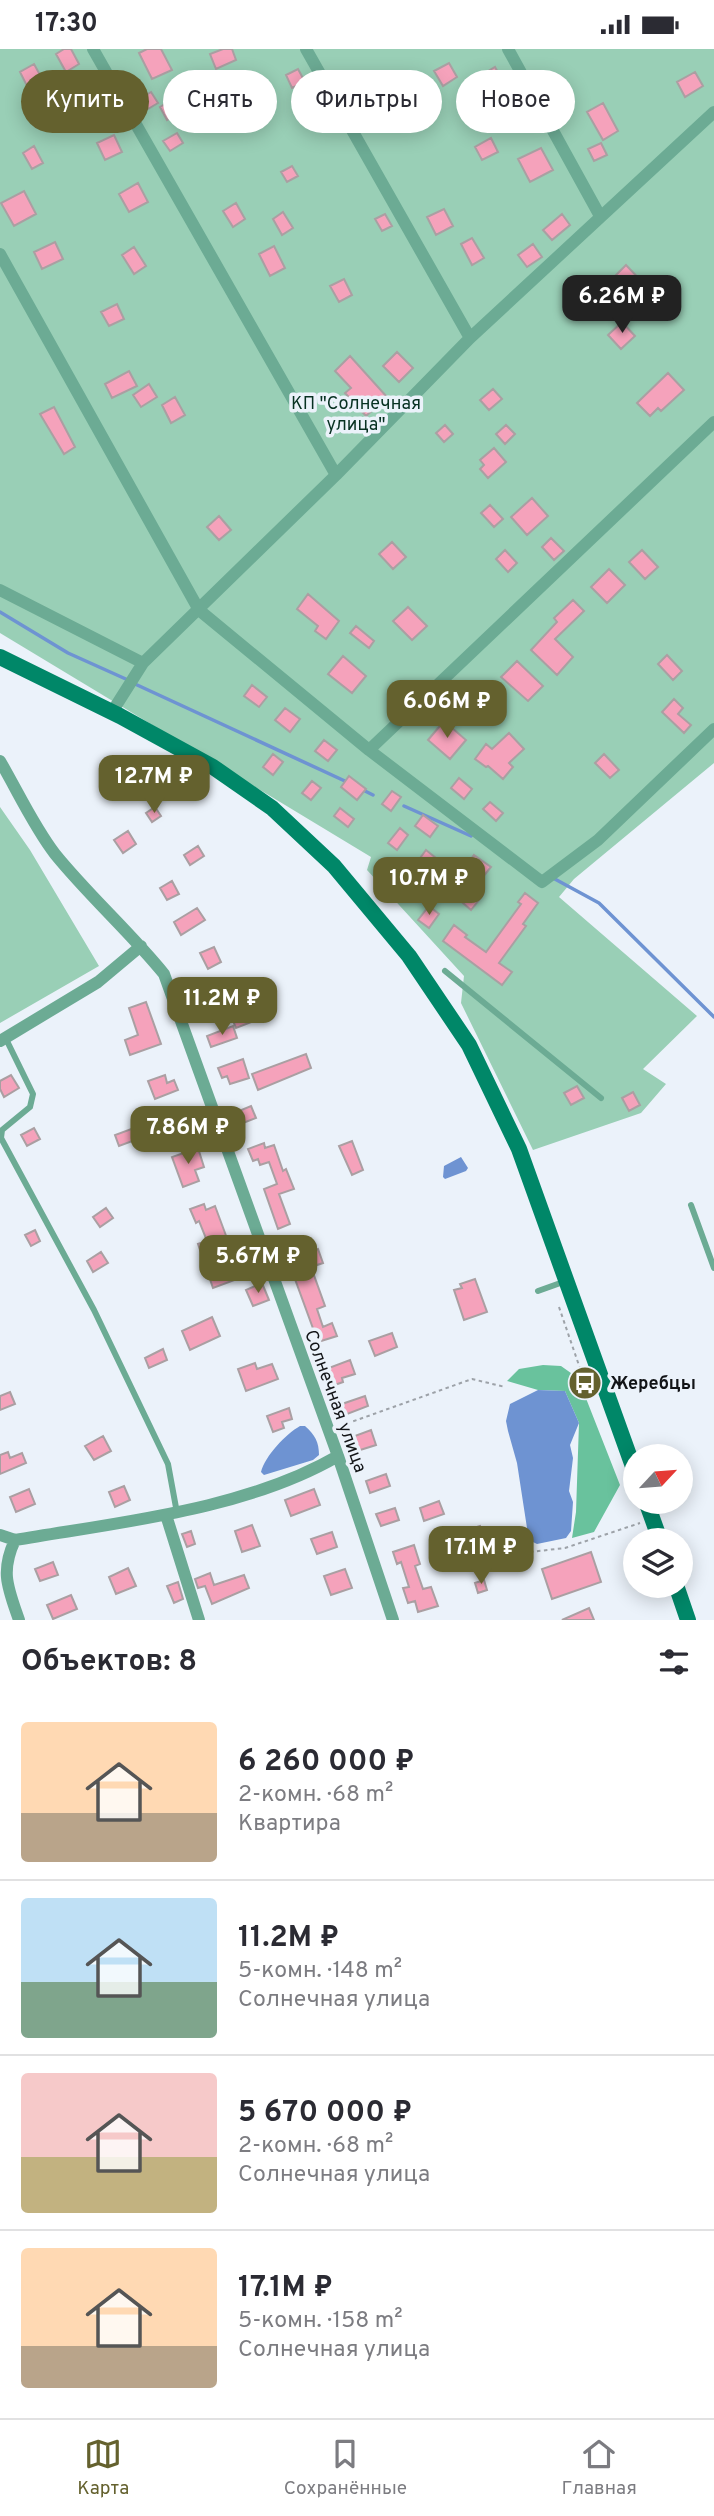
<!DOCTYPE html>
<html lang="ru">
<head>
<meta charset="utf-8">
<style>
  body { margin:0; font-family:Overpass,sans-serif; background:#f7f7f7; color:#2b2b33; height:100vh; display:flex; flex-direction:column; font-size:26px; white-space:nowrap }
  * { box-sizing:border-box; margin:0 }
  p { font-size:23px; color:#7c7c81 }
  .icon { flex:none; width:38px; height:38px; fill:none; stroke:currentColor; stroke-width:2; stroke-linecap:round; stroke-linejoin:round }
  .map { position:relative; height:1571px; overflow:hidden }
  .panel { display:flex; flex-direction:column; background:#fff; flex:1 }
  .panel>* { flex:none }
  .top-card { position:absolute; left:21px; top:21px; width:672px; height:63px; display:flex; gap:14px }
  .needle { width:46px; rotate:64deg }
  .controls { position:absolute; left:623px; top:1395px; display:grid; gap:14px }
  .controls a { display:grid; place-items:center; width:70px; height:70px; border-radius:50%; background:#fff; box-shadow:0 4px 18px #0003; font-size:35px }
  .price { position:absolute; translate:-50% -60px; padding:0 16px; border-radius:14px; background:#64612e; color:#fff; font-size:23px; line-height:46px; filter:drop-shadow(0 2px 4px #0008) }
  .price::after { content:''; position:absolute; left:50%; top:42px; width:21px; height:16px; margin-left:-10px; background:inherit; clip-path:polygon(0 0,100% 0,50% 100%) }
  .price.current { background:#222; color:#fff }
  ul { padding:0; list-style:none }
  li { display:flex; align-items:center; gap:21px; height:175px; padding:0 21px }
  li+li { border-top:2px solid #e1e1e2 }
  li span { display:grid; place-items:center; flex:none; width:196px; height:140px; border-radius:7px; color:#555 }
  li>.icon { margin-inline-start:auto }
  span .icon { width:84px; height:84px; fill:#fffc; stroke-width:1 }
  li b { font-size:30px }
  h2 { display:flex; justify-content:space-between; align-items:center; height:84px; padding:0 21px; font-size:30px }
  .tag { padding:0 24px; border-radius:32px; background:#fff; box-shadow:0 4px 18px #0003; font-size:24px; line-height:63px }
  .tag.current { background:#64612e; color:#fff }
  .status { display:flex; justify-content:space-between; align-items:center; height:49px; padding:0 35px; background:#fff; direction:ltr }
  .status svg { height:19px; fill:currentColor }
  .dock { display:flex; justify-content:space-around; align-items:center; height:98px; border-top:2px solid #e1e1e2; background:#fff; font-size:19px; color:#7c7c81 }
  .dock a { display:grid; justify-items:center; gap:4px }
  .dock .current { color:#64612e }
  .map>svg:first-child { display:block }
  .green { fill:#99cfb6 }
  .forest { fill:#69c29d }
  .water { fill:#6e93d2 }
  .lines { fill:none; stroke-linecap:round; stroke-linejoin:round }
  .stream { stroke:#6e93d2; stroke-width:3.5 }
  .building { fill:#f5a2bb; stroke:#aa9fa2; stroke-width:2 }
  .path { stroke:#9da2a8; stroke-width:2; stroke-dasharray:3.5 3.5; stroke-linecap:butt }
  .lane { stroke:#6cab94; stroke-width:6 }
  .street { stroke:#6cab94; stroke-width:12 }
  .secondary { stroke:#008768; stroke-width:16 }
  .labels { text-anchor:middle; stroke-width:7; stroke-linejoin:round; paint-order:stroke }
  .park-label { font-size:18px; fill:#073122; stroke:#ebf2fa }
  .poi-label { font-size:18px; font-weight:bold; fill:#121417; stroke:#ebf2fa; text-anchor:start }
  .street-label { font-size:18px; fill:#121417; stroke:#ebf2fa }
</style>
</head>
<body>
<div class="status"><b>17:30</b><svg viewBox="0 0 49 12"><path d="M0 12V9h3v3zM5 12V6h3v6zM10 12V3h3v9zM15 12V0h3v12zM26 1h20v11H26zM47 4h2v5h-2z"/></svg></div>
<div class="map">
<svg width="714" height="1571" viewBox="0 0 714 1571">
  <rect width="100%" height="100%" fill="#ebf2fa"/>
  <path class="green" d="M0 0H714V714L574 830 559 848 697 967 643 1020 666 1035 641 1064 533 1101 461 954 464 927 367 821 371 808 0 584Z
    M0 758 30 801 99 917 0 974Z"/>
  <path class="forest" d="M543 1316 561 1317 578 1329 620 1436 594 1483 572 1489 576 1463 579 1374 565 1342 538 1341 507 1332 519 1320Z"/>
  <path class="water" d="M461 1108 468 1119 466 1122 445 1130 443 1128 444 1117Z
    M538 1341 565 1342 579 1374 570 1396 573 1409 569 1442 573 1453 571 1482 566 1489 537 1495 533 1493 527 1479 517 1414 508 1382 506 1372 510 1355Z
    M300 1377H305C315 1386 319 1393 319 1406L313 1411 264 1426 261 1423C265 1407 286 1385 300 1377Z"/>
  <g class="lines">
    <path class="stream" d="M0 563 68 604 128 631
      M135 635 347 733
      M363 741 373 746
      M404 757 471 787
      M553 829 599 854 714 968"/>
  </g>
  <path class="building" d="M64 0H71L79 15 66 23 56 5Z
    M147 0H161L172 21 152 30 139 4Z
    M223 0H232L236 11 216 20 210 5Z
    M449 14 457 28 443 37 434 22Z
    M34 15 45 35 30 43 20 23Z
    M495 18 500 27 490 33 485 24Z
    M298 20 305 33 292 39 286 26Z
    M695 23 703 37 685 48 677 33Z
    M404 36 410 47 392 57 386 45Z
    M151 43 158 54 148 60 141 49Z
    M176 48 184 61 167 71 160 58Z
    M603 54 618 82 603 91 587 63Z
    M177 84 183 94 170 102 163 92Z
    M114 86 122 103 105 111 97 94Z
    M491 89 498 103 482 111 475 98Z
    M601 94 607 106 594 112 588 100Z
    M34 97 43 114 32 120 23 104Z
    M541 99 553 121 530 133 518 110Z
    M292 117 298 127 287 133 281 123Z
    M138 134 148 153 129 163 119 145Z
    M24 142 36 165 14 177 1 154Z
    M236 154 245 170 233 178 223 162Z
    M444 160 453 177 436 186 427 168Z
    M283 163 293 179 282 186 273 170Z
    M385 165 392 177 382 182 375 170Z
    M562 165 570 176 552 191 543 181Z
    M472 189 484 209 472 216 461 195Z
    M55 193 63 210 42 220 34 203Z
    M533 195 542 208 527 218 518 206Z
    M274 197 285 219 270 227 259 205Z
    M134 198 146 217 134 225 122 206Z
    M626 216 647 238 634 251 613 229Z
    M344 230 352 246 339 253 330 237Z
    M117 255 124 270 109 277 101 263Z
    M622 273 635 287 621 300 608 286Z
    M397 303 413 319 399 333 383 317Z
    M350 307 387 348 366 367 345 344 351 339 335 322Z
    M129 322 137 337 112 349 105 335Z
    M668 324 684 341 661 362 658 359 650 367 637 354Z
    M149 335 157 348 141 358 133 346Z
    M493 340 502 350 489 361 480 351Z
    M175 348 185 366 171 374 162 356Z
    M54 358 75 398 64 405 40 365Z
    M445 376 453 385 444 393 436 384Z
    M506 376 515 385 505 395 496 385Z
    M494 399 506 413 488 429 480 420 484 416 480 411Z
    M532 449 548 467 527 486 511 468Z
    M490 456 503 470 494 478 481 464Z
    M219 467 231 481 219 491 207 478Z
    M551 489 564 502 554 511 542 498Z
    M392 493 406 508 393 520 379 505Z
    M505 501 517 514 508 523 496 510Z
    M642 501 658 518 645 530 629 513Z
    M609 520 625 536 607 554 591 538Z
    M308 545 339 572 326 590 315 582 318 577 297 560Z
    M573 551 584 562 555 590 573 608 557 626 531 601 557 573 554 569Z
    M408 558 427 577 412 591 393 572Z
    M356 577 374 592 369 599 350 584Z
    M667 606 682 622 673 631 658 615Z
    M343 607 366 627 352 644 328 625Z
    M517 612 543 637 528 652 501 628Z
    M252 636 267 648 259 658 244 647Z
    M471 643 484 656 476 663 464 650Z
    M674 650 683 659 678 665 691 676 684 684 662 663Z
    M285 659 300 670 290 683 275 671Z
    M444 672 466 691 450 710 428 691Z
    M509 684 524 700 509 714 513 718 503 730 488 717 486 718 475 710 486 695 492 700Z
    M324 691 337 701 328 712 315 702Z
    M273 705 283 713 273 726 263 718Z
    M604 705 619 721 610 729 595 714Z
    M349 727 366 740 357 751 341 738Z
    M459 729 472 740 464 750 451 739Z
    M312 732 321 739 311 751 302 744Z
    M392 742 401 748 391 762 382 755Z
    M490 753 503 764 496 772 483 760Z
    M155 758 161 767 152 773 146 764Z
    M340 759 354 770 348 778 334 767Z
    M423 766 438 777 430 788 415 777Z
    M400 779 408 786 397 801 388 794Z
    M128 782 136 795 123 804 114 791Z
    M198 797 204 807 190 816 184 806Z
    M426 801 457 826 446 840 415 816Z
    M474 806 491 818 482 829 466 817Z
    M172 832 179 845 167 851 160 839Z
    M474 839 483 846 471 861 463 854Z
    M525 844 538 854 523 875 526 877 499 914 512 923 502 936 443 892 454 876 467 886 465 888 486 903 521 855 518 853Z
    M429 857 439 865 429 879 418 871Z
    M197 859 205 871 181 886 174 873Z
    M214 898 221 913 208 920 200 904Z
    M228 939 234 956 210 965 204 948Z
    M146 953 161 995 130 1006 125 991 138 986 129 959Z
    M248 958 254 972 236 979 230 964Z
    M233 977 237 989 211 998 207 987Z
    M306 1005 311 1019 258 1041 252 1025Z
    M243 1010 249 1029 230 1035 227 1027 222 1029 218 1019Z
    M11 1026 19 1039 4 1048 0 1040V1032Z
    M165 1026 167 1034 174 1031 178 1041 155 1050 148 1032Z
    M577 1037 584 1049 571 1056 564 1044Z
    M633 1043 640 1056 629 1062 622 1049Z
    M251 1057 256 1069 238 1076 234 1064Z
    M168 1067 170 1073 185 1067 189 1077 162 1088 156 1072Z
    M34 1079 40 1090 27 1097 21 1086Z
    M134 1079 138 1090 119 1097 115 1086Z
    M352 1092 363 1121 352 1126 339 1097Z
    M264 1094 265 1099 274 1096 283 1122 286 1120 294 1140 279 1145 290 1175 278 1180 264 1140 277 1135 269 1113 260 1116 258 1110 253 1112 248 1100Z
    M198 1099 204 1118 195 1121 199 1132 183 1138 172 1108Z
    M204 1155 206 1161 215 1157 228 1192 218 1195 226 1216 234 1213 240 1229 213 1239 198 1195 207 1192 199 1172 196 1174 190 1160Z
    M106 1159 113 1169 100 1178 93 1168Z
    M35 1181 40 1192 31 1197 25 1186Z
    M318 1200 323 1214 311 1218 325 1257 317 1260 323 1278 332 1274 337 1287 318 1293 288 1211Z
    M101 1203 108 1214 93 1223 87 1212Z
    M475 1230 487 1263 464 1271 454 1241 462 1239 460 1235Z
    M262 1234 269 1251 253 1257 246 1241Z
    M212 1268 220 1287 190 1301 182 1282Z
    M392 1284 397 1298 375 1307 369 1292Z
    M163 1300 167 1311 149 1319 145 1309Z
    M350 1311 355 1325 342 1329 343 1333 332 1337 326 1320Z
    M255 1314 257 1320 272 1315 278 1330 246 1342 238 1320Z
    M10 1343 15 1355 0 1361V1347Z
    M365 1347 368 1357 342 1367 339 1356Z
    M289 1359 292 1370 282 1373 284 1379 273 1383 267 1367Z
    M371 1381 376 1396 357 1402 352 1388Z
    M103 1387 111 1402 94 1411 85 1397Z
    M8 1403 10 1409 22 1404 26 1414 0 1425V1406Z
    M386 1425 390 1437 370 1444 366 1432Z
    M124 1437 130 1451 115 1458 109 1443Z
    M29 1440 35 1455 16 1463 10 1448Z
    M314 1440 320 1456 291 1467 285 1451Z
    M439 1452 444 1465 424 1472 420 1459Z
    M395 1459 399 1471 381 1477 376 1465Z
    M252 1476 260 1497 242 1503 235 1482Z
    M480 1477 483 1487 465 1493 461 1483Z
    M191 1482 195 1495 187 1498 182 1485Z
    M332 1483 337 1498 317 1505 311 1490Z
    M414 1496 420 1515 415 1517 423 1540 431 1538 438 1557 418 1563 415 1552 408 1554 403 1539 409 1538 401 1513 397 1515 393 1503Z
    M591 1503 601 1533 552 1550 542 1520Z
    M53 1513 58 1526 40 1532 35 1520Z
    M128 1519 136 1537 116 1545 109 1528Z
    M345 1520 352 1539 331 1546 324 1527Z
    M210 1524 214 1536 244 1526 249 1539 212 1555 205 1537 198 1539 195 1530Z
    M484 1531 487 1541 478 1544 475 1534Z
    M178 1533 183 1550 174 1554 167 1537Z
    M71 1546 77 1560 53 1570 47 1556Z
    M589 1559 594 1571H562Z"/>
  <g class="lines">
    <path class="path" d="M559 1258 585 1334
      M340 1377 472 1330 505 1338
      M530 1503 565 1499 640 1474"/>
    <path class="lane" d="M445 922 601 1049
      M6 990 33 1045 30 1058 2 1081 1 1089 94 1261 168 1415 177 1464
      M691 1156 714 1219
      M538 1242 566 1232"/>
    <path class="street" d="M93 0 336 426
      M306 0 470 289
      M508 0 600 167
      M0 205 199 561 369 701 714 373
      M0 541 143 614
      M112 663 143 614 336 426 470 289 714 63
      M369 701 542 833 598 791 714 680
      M0 712C17 741 34 778 55 805 89 847 130 883 164 925L338 1407 393 1571
      M0 992 98 933 141 897
      M166 1466 199 1571
      M0 1486 15 1491C120 1473 245 1461 338 1407
      M15 1491C0 1523 8 1539 19 1571"/>
    <path class="secondary" d="M0 608 120 667 213 718 272 759 334 817 409 907 469 996 519 1100 635 1423
      M646 1452 660 1491
      M676 1536 688 1571"/>
  </g>
  <defs>
    <symbol id="bus-disc" viewBox="-11 -11 22 22"><circle r="9.5" fill="#64612e" stroke="#ebf2fa"/><path d="M-5-6H5V4H4V6H2V4H-2V6H-4V4H-5ZM-3.5-4V0h7V-4ZM-3.5 1.2v1.5H-2V1.2ZM2 1.2v1.5H3.5V1.2Z" fill="#fff"/></symbol>
  </defs>
  <g fill-rule="evenodd">
    <use href="#bus-disc" x="566" y="1315" width="38" height="38"/>
  </g>
  <g class="labels">
    <g class="park-label">
      <text x="356" y="360">КП "Солнечная<tspan x="356" dy="21">улица"</tspan></text>
    </g>
    <g class="poi-label">
      <text x="610" y="1340">Жеребцы</text>
    </g>
    <g class="street-label">
      <text transform="translate(336 1352) rotate(70)" y="6">Солнечная улица</text>
    </g>
  </g>
</svg>
<div class="controls">
<a><svg class="needle" viewBox="-14 -14 28 28"><path d="M0-13l5 13h-10z" fill="#e53935"/><path d="M0 13l5-13h-10z" fill="#7c7c81"/></svg></a>
<a><svg class="icon" aria-label="layers" viewBox="0 0 24 24"><path d="M12 4l9 5-9 5-9-5zM3 14l9 5 9-5"/></svg></a>
</div>
<b class="price current" style="left:622px;top:286px">6.26M ₽</b>
<b class="price" style="left:447px;top:691px">6.06M ₽</b>
<b class="price" style="left:154px;top:766px">12.7M ₽</b>
<b class="price" style="left:429px;top:868px">10.7M ₽</b>
<b class="price" style="left:222px;top:988px">11.2M ₽</b>
<b class="price" style="left:188px;top:1117px">7.86M ₽</b>
<b class="price" style="left:258px;top:1246px">5.67M ₽</b>
<b class="price" style="left:481px;top:1537px">17.1M ₽</b>
<div class="top-card">
<a class="tag current">Купить</a>
<a class="tag">Снять</a>
<a class="tag">Фильтры</a>
<a class="tag">Новое</a>
</div>
</div>
<section class="panel">
<h2>Объектов: 8<svg class="icon" aria-label="filters" viewBox="0 0 24 24"><path d="M4 7h16M4 17h16"/><circle cx="9" cy="7" r="2"/><circle cx="15" cy="17" r="2"/></svg></h2>
<ul>
<li><span style="background:linear-gradient(#ffd9b3 65%,#b9a48a 0)"><svg class="icon" aria-label="home" viewBox="0 0 24 24"><path d="M3 11l9-7 9 7M6 9v11h12V9"/></svg></span><div><b>6 260 000 ₽</b><p>2-комн. · 68 m²</p><p>Квартира</p></div></li>
<li><span style="background:linear-gradient(#bfe0f5 60%,#7fa58c 0)"><svg class="icon" aria-label="home" viewBox="0 0 24 24"><path d="M3 11l9-7 9 7M6 9v11h12V9"/></svg></span><div><b>11.2M ₽</b><p>5-комн. · 148 m²</p><p>Солнечная улица</p></div></li>
<li><span style="background:linear-gradient(#f6c9c9 60%,#c2b280 0)"><svg class="icon" aria-label="home" viewBox="0 0 24 24"><path d="M3 11l9-7 9 7M6 9v11h12V9"/></svg></span><div><b>5 670 000 ₽</b><p>2-комн. · 68 m²</p><p>Солнечная улица</p></div></li>
<li><span style="background:linear-gradient(#ffd9b3 70%,#b9a48a 0)"><svg class="icon" aria-label="home" viewBox="0 0 24 24"><path d="M3 11l9-7 9 7M6 9v11h12V9"/></svg></span><div><b>17.1M ₽</b><p>5-комн. · 158 m²</p><p>Солнечная улица</p></div></li>
</ul>
</section>
<nav class="dock">
<a class="current"><svg class="icon" aria-label="map" viewBox="0 0 24 24"><path d="M3 6l6-2 6 2 6-2v14l-6 2-6-2-6 2zM9 4v14M15 6v14"/></svg>Карта</a>
<a><svg class="icon" aria-label="saved" viewBox="0 0 24 24"><path d="M7 4h10v16l-5-4-5 4z"/></svg>Сохранённые</a>
<a><svg class="icon" aria-label="home" viewBox="0 0 24 24"><path d="M3 11l9-7 9 7M6 9v11h12V9"/></svg>Главная</a>
</nav>
</body>
</html>
